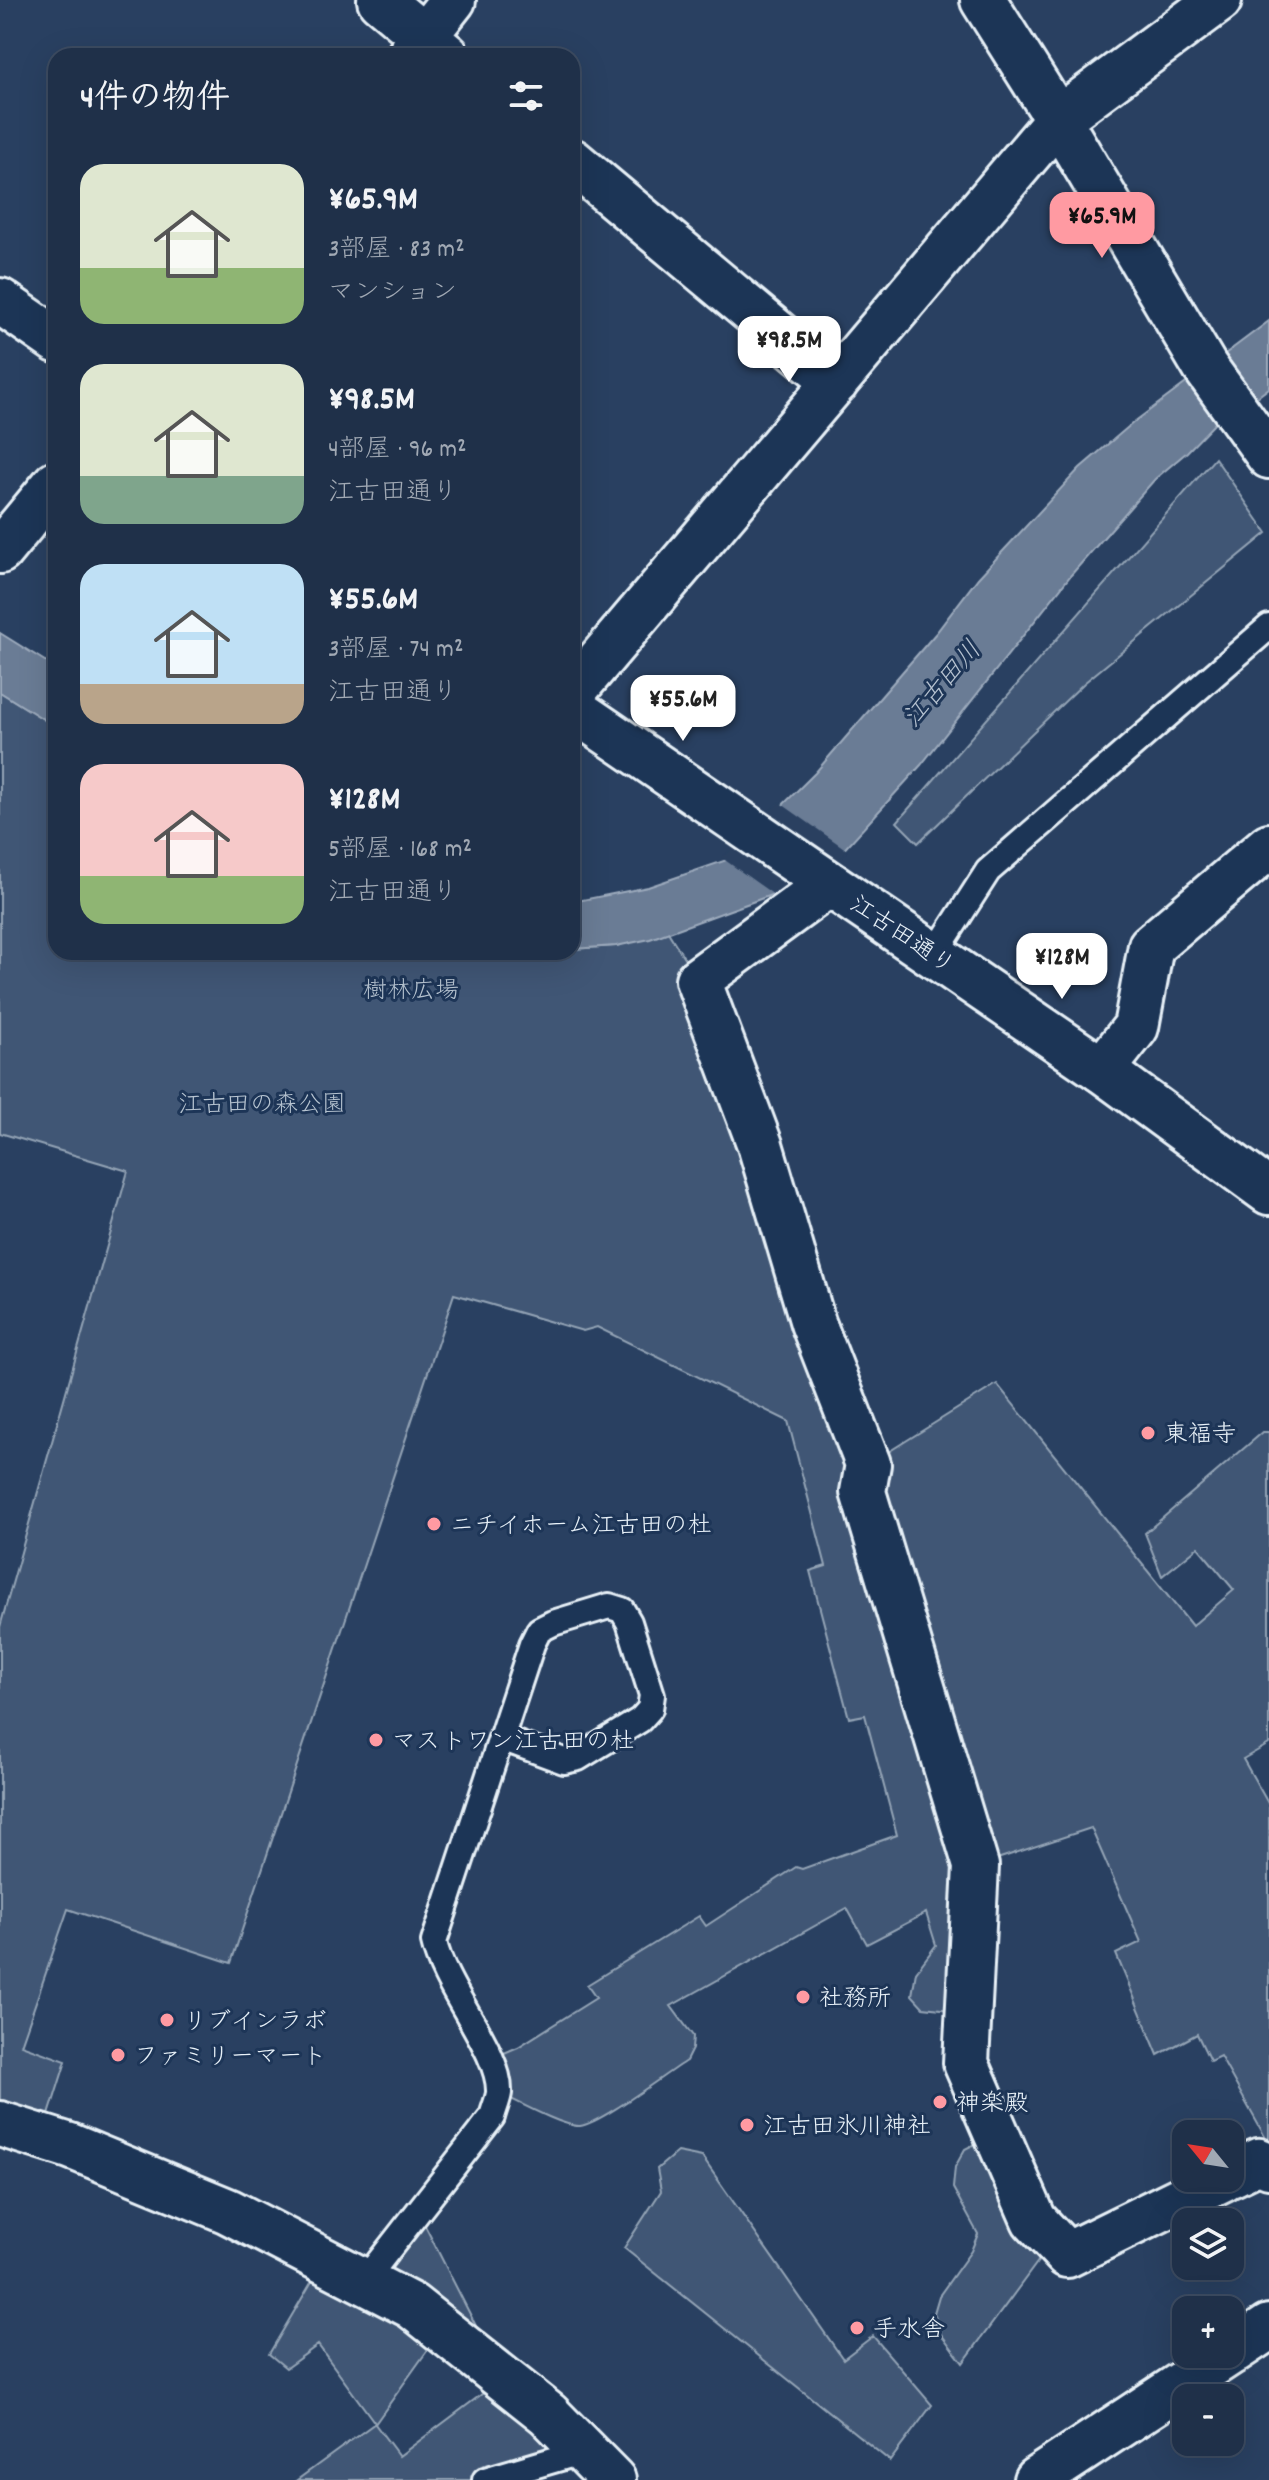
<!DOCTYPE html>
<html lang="ja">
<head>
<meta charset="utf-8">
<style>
  body { margin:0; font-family:Dekko,"Klee One",sans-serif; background:#273850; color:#f1f3f6; height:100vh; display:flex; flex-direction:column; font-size:30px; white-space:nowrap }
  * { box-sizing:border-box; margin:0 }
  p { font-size:26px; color:#a1a9b4 }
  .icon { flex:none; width:44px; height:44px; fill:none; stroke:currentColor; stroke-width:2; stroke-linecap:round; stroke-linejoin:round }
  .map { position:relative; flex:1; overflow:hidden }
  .side { position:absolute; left:48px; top:48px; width:532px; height:912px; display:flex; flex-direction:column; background:#1f3049; border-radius:24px; box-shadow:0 8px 32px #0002,0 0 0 2px #3c4b61 }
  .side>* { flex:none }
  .needle { width:52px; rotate:300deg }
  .tools { position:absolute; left:1172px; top:2120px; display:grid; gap:16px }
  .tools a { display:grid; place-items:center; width:72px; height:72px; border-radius:16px; background:#1f3049; box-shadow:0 8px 32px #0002,0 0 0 2px #3c4b61; font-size:40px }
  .price { position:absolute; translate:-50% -68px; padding:0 18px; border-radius:16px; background:#fff; color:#222; font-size:26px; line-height:52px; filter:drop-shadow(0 2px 4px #0008) }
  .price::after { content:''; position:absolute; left:50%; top:48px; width:24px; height:18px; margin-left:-12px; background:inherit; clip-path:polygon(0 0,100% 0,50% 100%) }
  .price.active { background:#ff9aa2; color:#111 }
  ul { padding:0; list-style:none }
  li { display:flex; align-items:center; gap:24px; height:200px; padding:0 32px }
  li span { display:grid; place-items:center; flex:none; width:224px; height:160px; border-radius:24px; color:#555 }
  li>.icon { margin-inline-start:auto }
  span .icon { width:96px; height:96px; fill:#fffc; stroke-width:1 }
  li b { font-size:34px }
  h2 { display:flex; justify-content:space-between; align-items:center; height:96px; padding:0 32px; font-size:34px }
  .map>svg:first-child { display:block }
  .green { fill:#415774; stroke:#94a4b6; stroke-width:2; fill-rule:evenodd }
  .water { fill:#6b7c95; stroke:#9dabbd; stroke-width:2 }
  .pier { fill:#294061 }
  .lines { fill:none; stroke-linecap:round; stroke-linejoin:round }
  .lane-casing { stroke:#e8f1f8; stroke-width:30 }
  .street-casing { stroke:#e8f1f8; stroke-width:50 }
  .secondary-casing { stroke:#e8f1f8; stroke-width:50 }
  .lane { stroke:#1d3557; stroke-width:24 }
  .street { stroke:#1d3557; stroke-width:44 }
  .secondary { stroke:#1d3557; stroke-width:44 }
  .poi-dot { fill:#ff9aa2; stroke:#1d3557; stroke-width:3 }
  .labels { text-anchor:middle; stroke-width:6; stroke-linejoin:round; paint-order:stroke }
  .street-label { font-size:24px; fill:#e8f1f8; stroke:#1d3557 }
  .park-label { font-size:24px; fill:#b6c3d0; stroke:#1d3557 }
  .poi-label { font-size:24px; fill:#e8f1f8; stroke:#1d3557; text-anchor:start }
  .water-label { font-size:26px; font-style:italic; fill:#b6c2d0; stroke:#1d3557 }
</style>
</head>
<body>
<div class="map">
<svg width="1269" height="2480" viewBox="0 0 1269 2480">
  <rect width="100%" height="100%" fill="#294061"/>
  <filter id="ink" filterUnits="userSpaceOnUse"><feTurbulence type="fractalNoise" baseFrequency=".0125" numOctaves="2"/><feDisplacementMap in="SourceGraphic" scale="16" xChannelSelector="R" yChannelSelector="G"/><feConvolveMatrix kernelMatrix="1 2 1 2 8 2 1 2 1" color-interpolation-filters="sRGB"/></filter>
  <g filter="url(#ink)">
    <path class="green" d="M1215 458 1267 533 1084 683 918 843 897 822Z
      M0 692 56 727V952H468L494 955 572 952V949L616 946 668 932 698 980 869 1464 997 1384 1192 1626 1234 1590 1198 1547 1162 1576 1145 1533 1263 1432H1269V1744L1243 1759 1269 1805V2144L1220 2056 1210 2061 1197 2034 1158 2055 1116 1954 1141 1942 1091 1828 976 1866 969 2012 923 2007 912 1995 916 1972 936 1945 926 1913 867 1944 847 1908 671 2006 693 2036 692 2049 686 2061C665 2074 600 2124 580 2126 563 2127 516 2101 499 2093L490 2059 518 2047 596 1998 587 1985 699 1916 706 1926 796 1867 802 1869 897 1835 865 1715 849 1718 810 1571 826 1566 788 1421 597 1327 583 1331 454 1294 231 1963 68 1909 21 2045 66 2061 42 2137 0 2124V1627L128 1171 0 1133Z
      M996 2133 1053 2241 963 2363 941 2334 934 2313 939 2296 971 2251 978 2234 953 2188 955 2167 965 2149Z
      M677 2152 702 2157 843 2359 873 2336 932 2405 890 2461 624 2248 661 2191 657 2169Z
      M418 2212 503 2379 584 2451 485 2480H297L375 2423 318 2345 286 2368 269 2354 324 2261 364 2281ZM442 2330 502 2379 399 2456 375 2424Z"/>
    <path class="water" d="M1269 321V388L1252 401 1217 421 1187 452 1155 479 1071 575 921 765 840 854 774 894 650 939 616 946 572 949V902L648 887 727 860 815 773 936 633 978 578 1080 468 1134 422Z
      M0 633 56 668V727L0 692Z"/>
    <path class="pier" d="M779 802 847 850 840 859 777 897 722 858Z"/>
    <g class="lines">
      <defs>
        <path id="lane" d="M934 955 988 871 1269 627
          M364 2281 492 2117C494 2109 498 2100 499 2093 501 2052 444 1989 434 1942L532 1644 539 1630 553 1623 609 1606 622 1610 629 1622 652 1695 650 1709 640 1720 578 1758 564 1761 502 1738
          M485 2480 584 2451"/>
        <path id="street" d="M380 0 447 56
          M983 0 1058 119 1205 367 1269 456
          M409 56 453 0
          M572 161 836 382
          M572 693 1058 119 1219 0
          M829 884 698 980 760 1145 813 1323 868 1464 863 1492 976 1866 966 2063 1034 2220 1067 2255 1224 2178
          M1102 1070 1136 1027 1151 946 1269 846
          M1230 2175 1259 2161 1269 2166"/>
        <path id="secondary" d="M0 301 56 340
          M0 551 56 483
          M572 708 1102 1070 1269 1192
          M0 2124 70 2146 228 2211 412 2306 548 2414 613 2480
          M1230 2353 1269 2327
          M1036 2480 1228 2354"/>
      </defs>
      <use href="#lane" class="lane-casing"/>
      <use href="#street" class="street-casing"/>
      <use href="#secondary" class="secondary-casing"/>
      <use href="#lane" class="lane"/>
      <use href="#street" class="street"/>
      <use href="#secondary" class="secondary"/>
    </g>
  </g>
  <g class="poi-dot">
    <circle cx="1148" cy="1433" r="8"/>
    <circle cx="434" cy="1524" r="8"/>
    <circle cx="376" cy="1740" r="8"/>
    <circle cx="803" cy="1997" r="8"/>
    <circle cx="167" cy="2020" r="8"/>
    <circle cx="118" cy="2055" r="8"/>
    <circle cx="940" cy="2102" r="8"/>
    <circle cx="747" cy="2125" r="8"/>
    <circle cx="857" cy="2328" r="8"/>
  </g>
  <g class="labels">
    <g class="street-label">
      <text transform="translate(903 934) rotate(34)" y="8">江古田通り</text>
    </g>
    <g class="park-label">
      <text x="411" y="997">樹林広場</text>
      <text x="262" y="1111">江古田の森公園</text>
    </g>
    <g class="poi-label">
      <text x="1164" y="1441">東福寺</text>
      <text x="450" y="1532">ニチイホーム江古田の杜</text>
      <text x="392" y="1748">マストワン江古田の杜</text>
      <text x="819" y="2005">社務所</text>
      <text x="183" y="2028">リブインラボ</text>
      <text x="134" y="2063">ファミリーマート</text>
      <text x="956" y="2110">神楽殿</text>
      <text x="763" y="2133">江古田氷川神社</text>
      <text x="873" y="2336">手水舎</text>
    </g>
    <g class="water-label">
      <text transform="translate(941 683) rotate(-49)" y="9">江古田川</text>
    </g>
  </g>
</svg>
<div class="tools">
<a><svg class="needle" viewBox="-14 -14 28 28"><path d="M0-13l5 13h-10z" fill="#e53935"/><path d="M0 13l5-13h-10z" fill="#a1a9b4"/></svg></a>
<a><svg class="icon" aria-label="layers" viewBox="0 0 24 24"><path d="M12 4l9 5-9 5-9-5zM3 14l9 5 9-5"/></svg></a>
<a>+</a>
<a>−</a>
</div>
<b class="price active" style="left:1102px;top:260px">¥65.9M</b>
<b class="price" style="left:789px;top:384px">¥98.5M</b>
<b class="price" style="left:683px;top:743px">¥55.6M</b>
<b class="price" style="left:1062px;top:1001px">¥128M</b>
<section class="side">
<h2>4件の物件<svg class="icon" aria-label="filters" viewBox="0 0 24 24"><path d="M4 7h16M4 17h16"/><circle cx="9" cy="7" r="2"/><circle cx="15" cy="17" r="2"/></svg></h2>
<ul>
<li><span style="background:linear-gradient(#dfe7d0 65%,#8fb573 0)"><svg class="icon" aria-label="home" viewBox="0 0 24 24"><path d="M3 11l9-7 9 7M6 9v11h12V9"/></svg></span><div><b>¥65.9M</b><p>3部屋 · 83 m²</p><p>マンション</p></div></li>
<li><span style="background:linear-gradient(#dfe7d0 70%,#7fa58c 0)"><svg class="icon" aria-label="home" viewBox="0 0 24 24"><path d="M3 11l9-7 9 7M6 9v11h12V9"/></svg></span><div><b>¥98.5M</b><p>4部屋 · 96 m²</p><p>江古田通り</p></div></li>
<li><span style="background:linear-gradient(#bfe0f5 75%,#b9a48a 0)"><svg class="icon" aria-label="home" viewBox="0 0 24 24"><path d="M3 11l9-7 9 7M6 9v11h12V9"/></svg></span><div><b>¥55.6M</b><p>3部屋 · 74 m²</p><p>江古田通り</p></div></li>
<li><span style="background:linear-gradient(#f6c9c9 70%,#8fb573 0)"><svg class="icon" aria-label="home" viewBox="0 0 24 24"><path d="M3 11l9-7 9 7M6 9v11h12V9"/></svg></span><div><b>¥128M</b><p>5部屋 · 168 m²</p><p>江古田通り</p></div></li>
</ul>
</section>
</div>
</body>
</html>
